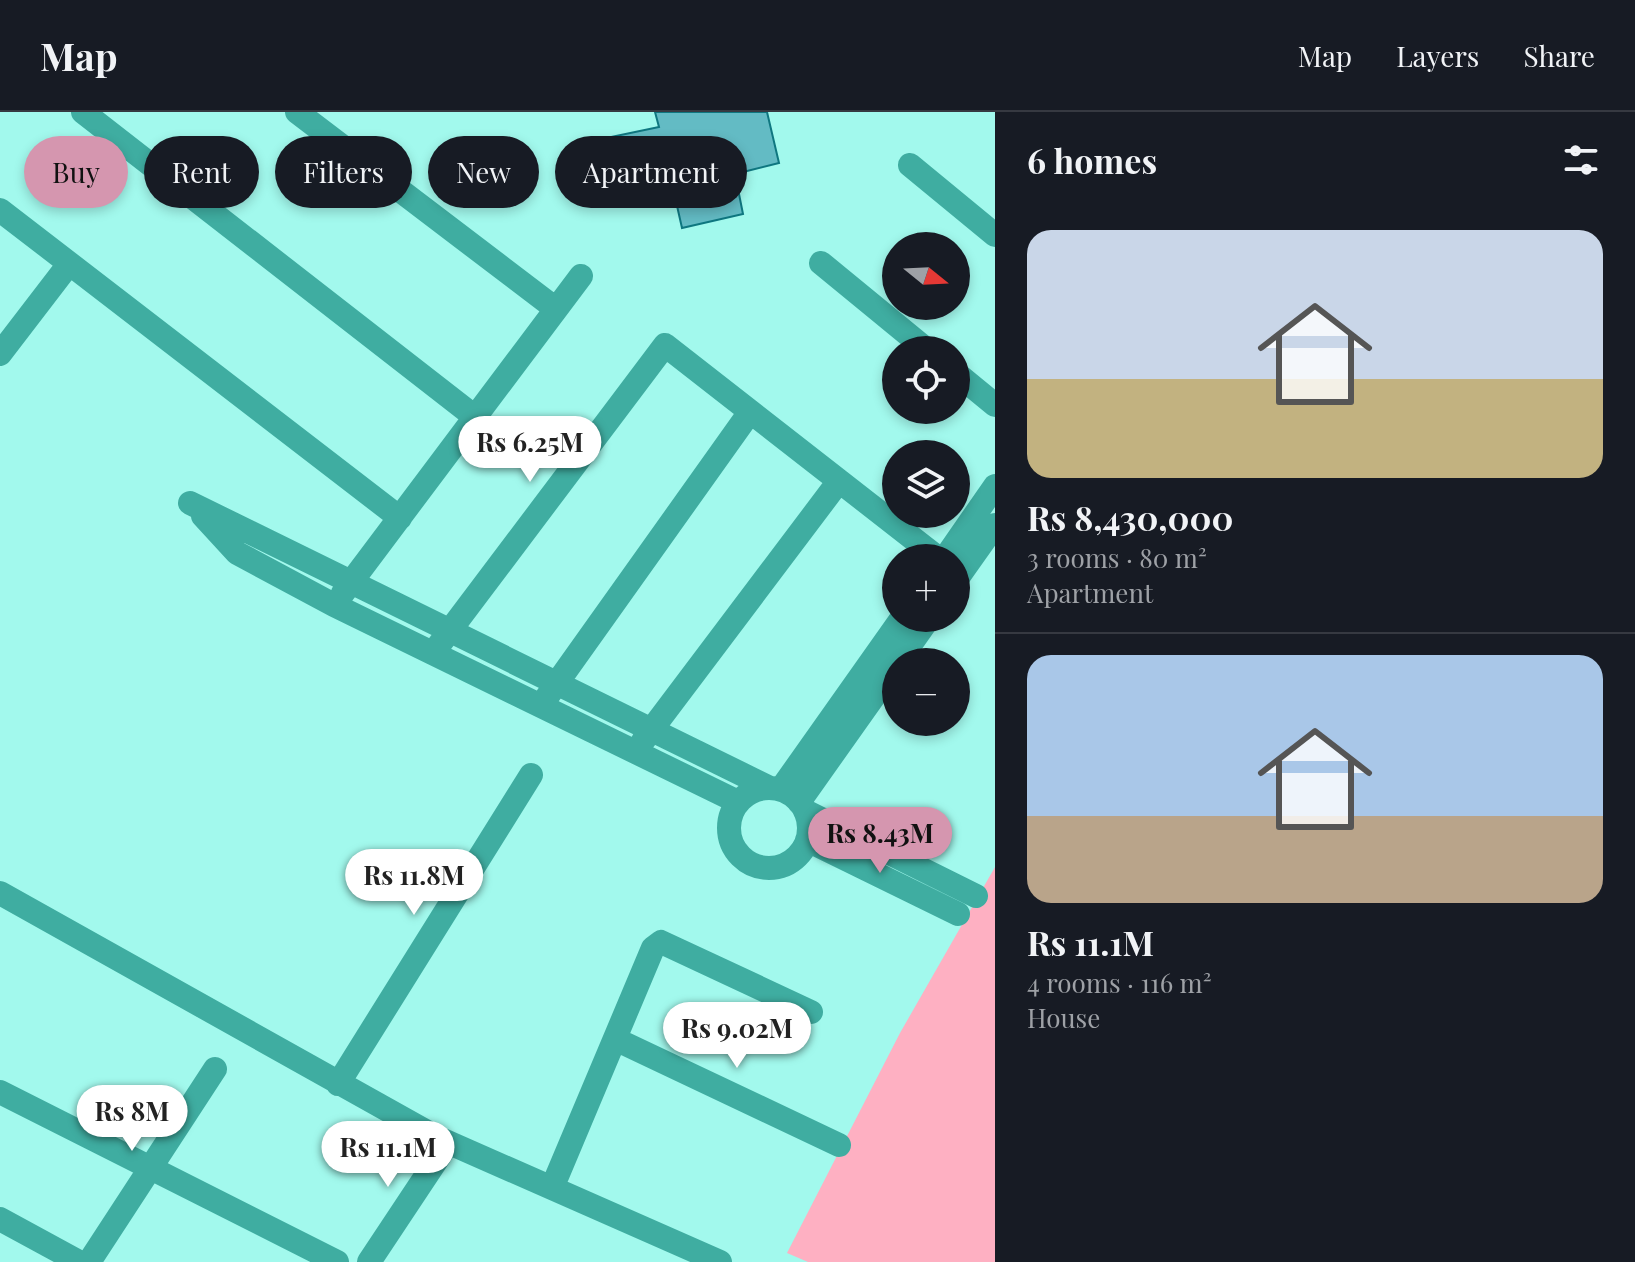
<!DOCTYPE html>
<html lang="en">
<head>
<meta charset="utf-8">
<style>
  body { margin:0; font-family:"Playfair Display",serif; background:#242831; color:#f1f3f6; height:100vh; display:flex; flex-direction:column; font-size:30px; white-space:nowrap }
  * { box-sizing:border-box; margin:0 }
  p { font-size:26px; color:#9ea1a6 }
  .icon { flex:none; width:44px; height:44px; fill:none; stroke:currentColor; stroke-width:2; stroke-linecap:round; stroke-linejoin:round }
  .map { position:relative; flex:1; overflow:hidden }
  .sheet { display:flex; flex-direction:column; background:#171b24; width:640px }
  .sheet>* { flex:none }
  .guide { position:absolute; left:24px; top:24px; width:760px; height:72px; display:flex; gap:16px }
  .needle { width:52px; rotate:108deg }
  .tools { position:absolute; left:882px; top:120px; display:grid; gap:16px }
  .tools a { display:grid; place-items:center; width:88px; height:88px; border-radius:50%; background:#171b24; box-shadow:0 4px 12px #0003; font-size:40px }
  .price { position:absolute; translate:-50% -68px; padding:0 18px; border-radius:28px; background:#fff; color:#222; font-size:26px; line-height:52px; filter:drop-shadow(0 2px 4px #0008) }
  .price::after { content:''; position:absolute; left:50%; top:48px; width:24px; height:18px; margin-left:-12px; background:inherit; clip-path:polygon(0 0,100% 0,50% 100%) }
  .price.current { background:#d596af; color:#111 }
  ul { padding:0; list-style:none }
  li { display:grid; align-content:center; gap:16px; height:424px; padding:0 32px }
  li+li { border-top:2px solid #363941 }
  li span { display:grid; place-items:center; height:248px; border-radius:24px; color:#555 }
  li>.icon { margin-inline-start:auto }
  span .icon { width:144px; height:144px; fill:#fffc; stroke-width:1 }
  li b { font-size:34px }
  h2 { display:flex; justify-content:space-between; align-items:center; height:96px; padding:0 32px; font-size:34px }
  .pill { padding:0 28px; border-radius:36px; background:#171b24; box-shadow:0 4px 12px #0003; font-size:28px; line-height:72px }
  .pill.current { background:#d596af; color:#111 }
  header { display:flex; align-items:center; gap:48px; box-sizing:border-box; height:112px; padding:0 40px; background:#171b24; border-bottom:2px solid #363941 }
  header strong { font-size:38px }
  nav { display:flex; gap:44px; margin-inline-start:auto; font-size:28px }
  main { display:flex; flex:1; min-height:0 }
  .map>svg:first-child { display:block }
  .green { fill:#feb0c2 }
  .building { fill:#63bbc4; stroke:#0f7780; stroke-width:2 }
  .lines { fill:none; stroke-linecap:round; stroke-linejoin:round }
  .minor { stroke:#3fada1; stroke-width:24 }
</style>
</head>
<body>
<header>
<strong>Map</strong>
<nav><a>Map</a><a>Layers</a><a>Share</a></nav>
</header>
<main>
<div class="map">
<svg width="995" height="1150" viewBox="0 0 995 1150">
  <rect width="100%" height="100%" fill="#a2f9ed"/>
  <path class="green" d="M995 755V1150H808L787 1141 900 921Z"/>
  <path class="building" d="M655 0H767L779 51 735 62 743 102 682 116 673 76 624 87 611 25 659 15Z"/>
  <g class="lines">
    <path class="minor" d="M83 0 475 305
      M297 0 556 197
      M910 53 995 123
      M0 98 400 406
      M821 151 927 238
      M0 242 69 152
      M956 261 995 293
      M190 391 770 676
      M203 404 237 441 334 493 738 690
      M945 446 995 374
      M956 468 995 413
      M343 481 581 164
      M433 541 665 233 938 446
      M898 550 929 506
      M547 585 750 300
      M643 629 839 369
      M729 716a40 40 0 1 1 80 0a40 40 0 1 1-80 0Z
      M781 677 902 506
      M799 690 896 553
      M805 699 976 784
      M807 728 958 802
      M0 781 436 1025 720 1150
      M615 927 839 1033
      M338 972 531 663
      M0 980 337 1150
      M552 1076 653 836 661 830 811 900
      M0 1107 79 1150
      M89 1150 215 957
      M369 1150 448 1031"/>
  </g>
</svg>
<div class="tools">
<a><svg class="needle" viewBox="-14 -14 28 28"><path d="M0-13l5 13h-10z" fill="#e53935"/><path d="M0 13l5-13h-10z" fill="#9ea1a6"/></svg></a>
<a><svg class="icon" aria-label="locate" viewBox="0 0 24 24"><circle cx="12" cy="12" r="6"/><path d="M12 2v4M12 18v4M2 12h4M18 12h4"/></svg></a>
<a><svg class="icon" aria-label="layers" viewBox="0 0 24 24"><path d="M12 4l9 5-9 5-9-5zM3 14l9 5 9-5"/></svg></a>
<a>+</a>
<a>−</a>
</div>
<b class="price" style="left:530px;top:372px">Rs 6.25M</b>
<b class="price current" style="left:880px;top:763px">Rs 8.43M</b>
<b class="price" style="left:414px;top:805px">Rs 11.8M</b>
<b class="price" style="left:737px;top:958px">Rs 9.02M</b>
<b class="price" style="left:132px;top:1041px">Rs 8M</b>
<b class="price" style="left:388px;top:1077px">Rs 11.1M</b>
<div class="guide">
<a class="pill current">Buy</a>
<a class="pill">Rent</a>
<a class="pill">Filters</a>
<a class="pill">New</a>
<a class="pill">Apartment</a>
</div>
</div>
<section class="sheet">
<h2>6 homes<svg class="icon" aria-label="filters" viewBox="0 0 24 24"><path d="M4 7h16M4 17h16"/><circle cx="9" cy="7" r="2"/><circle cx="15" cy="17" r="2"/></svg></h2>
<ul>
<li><span style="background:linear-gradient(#c9d6e8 60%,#c2b280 0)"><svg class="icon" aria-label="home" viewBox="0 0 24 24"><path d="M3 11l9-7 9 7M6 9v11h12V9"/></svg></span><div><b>Rs 8,430,000</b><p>3 rooms · 80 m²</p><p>Apartment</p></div></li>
<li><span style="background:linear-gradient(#a9c7e8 65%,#b9a48a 0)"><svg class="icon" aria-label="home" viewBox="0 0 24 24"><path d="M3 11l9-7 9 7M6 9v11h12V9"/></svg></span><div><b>Rs 11.1M</b><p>4 rooms · 116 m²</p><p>House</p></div></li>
</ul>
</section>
</main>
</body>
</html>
